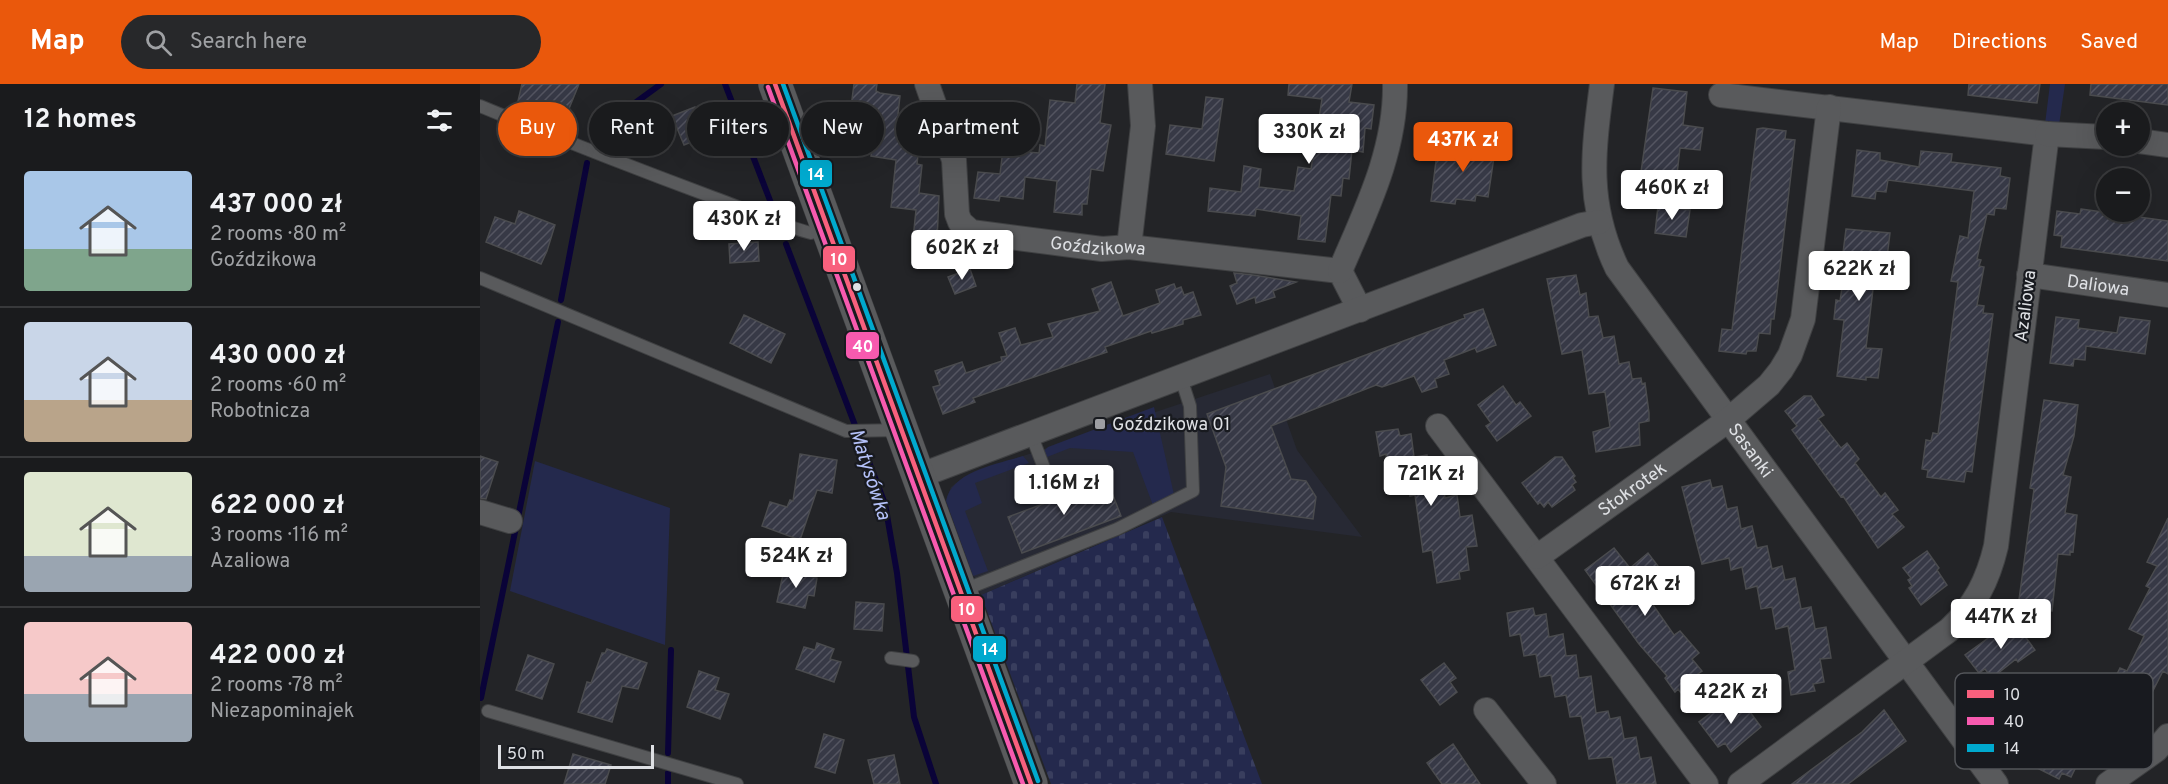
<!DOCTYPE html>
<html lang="en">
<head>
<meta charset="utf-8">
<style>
  body { margin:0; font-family:Overpass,sans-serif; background:#27282a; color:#f1f3f6; height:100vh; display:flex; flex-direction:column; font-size:22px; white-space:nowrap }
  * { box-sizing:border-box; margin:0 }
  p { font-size:20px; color:#9fa1a4 }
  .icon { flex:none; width:33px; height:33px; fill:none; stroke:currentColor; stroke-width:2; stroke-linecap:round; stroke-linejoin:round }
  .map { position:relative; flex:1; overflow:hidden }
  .details { display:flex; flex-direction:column; background:#1a1b1d; width:480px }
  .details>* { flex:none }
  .top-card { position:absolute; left:18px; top:18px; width:570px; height:54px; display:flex; gap:12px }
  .tools { position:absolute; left:1616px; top:18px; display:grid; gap:12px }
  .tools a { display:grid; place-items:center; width:54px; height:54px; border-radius:50%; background:#1a1b1d; box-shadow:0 6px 24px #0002,0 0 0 2px #38393b; font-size:30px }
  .scale { position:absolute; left:18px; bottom:15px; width:156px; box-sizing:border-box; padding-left:6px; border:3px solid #dee0e4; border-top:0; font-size:16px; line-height:21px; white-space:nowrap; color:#dee0e4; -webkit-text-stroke:4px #181a1f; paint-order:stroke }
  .price { position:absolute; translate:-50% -51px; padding:0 14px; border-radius:6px; background:#fff; color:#222; font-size:20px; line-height:39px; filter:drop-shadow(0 2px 3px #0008) }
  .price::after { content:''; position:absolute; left:50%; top:36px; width:18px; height:14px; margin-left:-9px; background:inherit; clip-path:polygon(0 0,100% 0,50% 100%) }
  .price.selected { background:#ea580c; color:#fff }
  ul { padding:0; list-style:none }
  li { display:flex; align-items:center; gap:18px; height:150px; padding:0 24px }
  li+li { border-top:2px solid #38393b }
  li span { display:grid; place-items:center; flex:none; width:168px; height:120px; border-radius:6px; color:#555 }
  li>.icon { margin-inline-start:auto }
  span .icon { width:72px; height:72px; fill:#fffc; stroke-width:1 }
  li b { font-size:26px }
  h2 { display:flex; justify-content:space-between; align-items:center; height:72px; padding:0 24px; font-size:26px }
  .pill { padding:0 21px; border-radius:27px; background:#1a1b1d; box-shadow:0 6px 24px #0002,0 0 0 2px #38393b; font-size:21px; line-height:54px }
  .pill.selected { background:#ea580c; color:#fff }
  header { display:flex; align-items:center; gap:36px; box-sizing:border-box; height:84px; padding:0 30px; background:#ea580c; color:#fff }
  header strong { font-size:28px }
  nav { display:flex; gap:33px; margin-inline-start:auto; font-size:21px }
  .search { width:420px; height:54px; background:#27282a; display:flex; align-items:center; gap:15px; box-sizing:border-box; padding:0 21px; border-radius:33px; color:#9fa1a4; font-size:22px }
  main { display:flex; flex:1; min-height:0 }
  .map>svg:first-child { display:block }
  .built { fill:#272934 }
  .grass { fill:#24294d }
  .cemetery { fill:url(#cemetery-stones) }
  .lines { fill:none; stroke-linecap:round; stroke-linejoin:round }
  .stream { stroke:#0a0338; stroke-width:6 }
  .building { fill:url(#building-hatch); stroke:#4a4b4e; stroke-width:1.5 }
  .lane-casing { stroke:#3f4042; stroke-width:14 }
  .street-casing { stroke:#3f4042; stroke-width:26 }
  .secondary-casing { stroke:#3f4042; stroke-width:34 }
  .lane { stroke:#595a5c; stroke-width:12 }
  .street { stroke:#595a5c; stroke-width:24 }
  .secondary { stroke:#595a5c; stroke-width:33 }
  .bus-1-casing { stroke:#181a1f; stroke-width:9 }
  .bus-2-casing { stroke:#181a1f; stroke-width:9 }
  .bus-3-casing { stroke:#181a1f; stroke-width:9 }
  .bus-1 { stroke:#f8607d; stroke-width:4.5 }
  .bus-2 { stroke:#f75aaf; stroke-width:4.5 }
  .bus-3 { stroke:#00a9ce; stroke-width:4.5 }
  .bus-dot { fill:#dee0e4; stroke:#181a1f; stroke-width:2 }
  .poi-dot { fill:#9d9ea2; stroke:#181a1f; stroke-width:2 }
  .labels { text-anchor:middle; stroke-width:4.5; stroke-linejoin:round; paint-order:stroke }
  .street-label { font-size:18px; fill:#dee0e4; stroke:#181a1f }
  .poi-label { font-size:18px; fill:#dee0e4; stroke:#181a1f; text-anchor:start }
  .water-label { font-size:20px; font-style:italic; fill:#b4c1f9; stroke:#181a1f }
  .key { fill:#181a1f; stroke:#53555a; stroke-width:1.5 }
  .key-label { font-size:16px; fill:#dee0e4 }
  .line-badge { stroke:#181a1f; stroke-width:2 }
  .badge-label { font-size:16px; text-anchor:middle; font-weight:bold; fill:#fff }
</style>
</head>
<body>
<header>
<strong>Map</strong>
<div class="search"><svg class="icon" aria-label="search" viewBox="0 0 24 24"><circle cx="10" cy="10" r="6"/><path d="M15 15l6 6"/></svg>Search here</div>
<nav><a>Map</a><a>Directions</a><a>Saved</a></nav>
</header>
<main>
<section class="details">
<h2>12 homes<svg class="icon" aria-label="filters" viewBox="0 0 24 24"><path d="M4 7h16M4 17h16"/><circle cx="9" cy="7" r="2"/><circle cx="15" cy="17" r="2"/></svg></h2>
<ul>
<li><span style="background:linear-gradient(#a9c7e8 65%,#7fa58c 0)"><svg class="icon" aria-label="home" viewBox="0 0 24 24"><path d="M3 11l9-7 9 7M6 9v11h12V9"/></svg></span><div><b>437 000 zł</b><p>2 rooms · 80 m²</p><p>Goździkowa</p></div></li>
<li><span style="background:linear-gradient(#c9d6e8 65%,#b9a48a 0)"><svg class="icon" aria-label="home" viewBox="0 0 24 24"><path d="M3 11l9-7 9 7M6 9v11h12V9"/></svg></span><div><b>430 000 zł</b><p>2 rooms · 60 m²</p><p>Robotnicza</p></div></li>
<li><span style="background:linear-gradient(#dfe7d0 70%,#9aa5b1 0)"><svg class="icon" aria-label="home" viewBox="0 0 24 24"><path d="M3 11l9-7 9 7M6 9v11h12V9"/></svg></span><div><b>622 000 zł</b><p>3 rooms · 116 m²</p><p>Azaliowa</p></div></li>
<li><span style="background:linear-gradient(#f6c9c9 60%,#9aa5b1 0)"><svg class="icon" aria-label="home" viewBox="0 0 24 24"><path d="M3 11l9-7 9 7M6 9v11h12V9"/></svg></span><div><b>422 000 zł</b><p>2 rooms · 78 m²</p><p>Niezapominajek</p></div></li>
</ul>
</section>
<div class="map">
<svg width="1688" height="700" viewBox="0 0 1688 700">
  <defs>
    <pattern id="cemetery-stones" width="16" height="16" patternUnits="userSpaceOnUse" patternTransform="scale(1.5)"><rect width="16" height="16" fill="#24294d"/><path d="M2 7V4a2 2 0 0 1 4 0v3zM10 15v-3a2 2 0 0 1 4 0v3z" fill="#393e5e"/></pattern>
    <pattern id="building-hatch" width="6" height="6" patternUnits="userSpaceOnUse" patternTransform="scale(1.5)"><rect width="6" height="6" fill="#373946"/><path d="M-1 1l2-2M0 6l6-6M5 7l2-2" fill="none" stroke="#545561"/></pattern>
  </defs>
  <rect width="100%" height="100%" fill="#232427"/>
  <path class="built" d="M790 290 817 366 882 453 691 428 501 511 466 417 471 403 484 393 543 372Z"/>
  <path class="grass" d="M1570 0H1585L1579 41 1565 40Z
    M674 323 695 415 674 424 653 368 590 364 567 373 564 367 568 363Z
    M543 372 549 379 495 399 502 419 485 427 508 487 493 492 466 417C472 387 518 380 543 372Z
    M55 377 190 424 185 561 30 507Z"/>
  <path class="cemetery" d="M682 433 782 700H571L501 511Z"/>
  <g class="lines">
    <path class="stream" d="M245 0 291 119
      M136 32 139 43
      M115 53 122 43 181 0
      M306 160 405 420 417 489 434 633 456 700
      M81 216 107 79
      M1 614 78 238
      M188 669 191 566
      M188 700V689"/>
  </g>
  <path class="building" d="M42 0H99L86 32 69 25 67 29 38 17Z
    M374 0H397L396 7 400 9 420 12 418 30 425 32 421 59 439 62 437 80 442 81 439 109 459 112 457 157 433 155 436 126 411 123 416 76 391 72 396 33 377 31 379 24 371 23Z
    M597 0H625L620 39 631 41 623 87 611 85 607 120H602V131L574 128 577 97 545 93 543 115 520 112 519 117 494 114 498 88 520 90 523 66 559 69 560 61 565 62 570 16 595 19Z
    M809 0H872L869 18 894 21 891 45 885 44 883 68 872 66 869 95 863 94 861 112 851 111 845 158 818 155 821 132 776 125 775 132 728 127 730 104 761 108 764 82 781 85 779 103 814 107 818 83 831 85 842 15 808 11Z
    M1489 0H1560L1557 19 1488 11Z
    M1611 0H1688V21L1610 11Z
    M1173 4 1207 8 1203 41 1223 44 1220 66 1200 64 1195 108 1164 103 1165 96 1160 95Z
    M726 13 743 15 734 77 686 70 690 41 722 45Z
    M215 23 226 52 204 61 192 32Z
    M1283 44 1306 47 1305 55 1315 56 1294 235H1291L1290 250 1279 249 1276 267H1267L1266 270 1239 267 1242 245 1252 246 1277 45Z
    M997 58 1016 60 1008 113 996 111 995 117 976 115 975 120 951 117 958 61 988 65Z
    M1377 66 1400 69V76L1439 83 1441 67 1472 70 1471 78 1521 84 1520 92 1530 94 1526 125 1515 124 1514 131 1507 130 1497 175 1501 176 1499 182 1504 183 1497 221 1504 222 1503 229 1513 230 1492 388 1486 387 1484 398 1447 393 1448 386 1442 385 1446 356 1451 357 1453 349 1458 350 1478 198 1471 197 1480 152 1488 154 1494 107 1408 96 1406 108 1396 107 1395 115 1372 112Z
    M1178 122 1210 126 1206 153 1175 149Z
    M1601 125 1688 137V177L1581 163 1582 152 1574 151 1577 127 1600 130Z
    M39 127 75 141 67 167 61 180 6 158 15 133 35 140Z
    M1366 145 1410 149 1406 182 1396 180 1386 264 1402 265 1398 294 1386 293V296L1357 292 1364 236 1354 235 1356 216 1360 217 1366 177H1362Z
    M278 158 279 177 250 179 249 160Z
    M490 185 496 202 475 210 468 193Z
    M754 189 773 191 816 198 793 207 795 213 776 219 775 213 757 220 750 202 757 199Z
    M1096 191 1100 211 1106 209 1109 233 1118 232 1123 254 1134 252 1139 280 1149 278 1152 295 1161 294 1162 300 1165 299 1169 329V337L1159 339 1160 361 1116 368 1113 348 1130 343 1125 308 1109 310 1102 266 1082 270 1067 195Z
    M631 198 643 232 680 219 676 206 694 200 696 205 701 203 704 211 713 208 721 231 703 236V240L672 249 671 247 625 263 627 268 493 314 495 318 463 330 453 303 460 301 455 287 482 278 486 289 522 277 521 273 527 272 519 249 535 244 541 261 573 253 568 240 620 227 612 205Z
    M1003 225 1016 261 997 268 995 264 964 276 969 290 955 295 957 303 942 308 934 292 902 303 896 301 791 342 811 395 826 397 836 413 833 435 741 422 746 383 727 330 953 246 985 234 984 231Z
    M264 231 305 250 291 279 250 259Z
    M1576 233 1599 236 1598 244 1637 249 1640 233 1670 237 1665 270 1606 262 1605 276 1594 275 1593 282 1570 279Z
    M1023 302 1036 321 1040 318 1051 332 1017 357 1006 342 1011 339 998 321Z
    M1324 312H1331L1344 331 1338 335 1361 364 1367 359 1379 375 1375 379 1401 413 1405 409 1418 426 1412 430 1424 443 1398 464 1363 412 1361 413 1312 346 1317 342 1305 327Z
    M1564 316 1598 321 1594 352 1583 391 1591 393 1585 429 1597 431 1593 468 1590 467V471L1578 470 1572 527 1538 523 1554 405 1550 404Z
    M918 345 920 352 931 350 934 373 947 371 950 393 962 390 965 414 977 411 980 433 992 431 997 462 986 463 989 486 979 488 980 495 957 499 952 466 943 468 935 411 930 412 927 389 910 391 906 370 900 372 896 348Z
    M320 370 357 376 352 409 337 406 320 456 282 442 290 418 307 423 310 416 313 417Z
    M0 372 18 378 6 415 0 414Z
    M1075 373H1082L1095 392 1093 394 1096 398 1092 401 1095 406 1072 423 1068 418 1064 423 1060 418 1058 420 1042 399Z
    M627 396 641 432 542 469 528 433Z
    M1230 396 1232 404 1242 402 1247 425 1257 423 1261 445 1272 442 1277 464 1287 462 1292 485 1302 482 1305 496 1315 494 1321 525 1331 523 1335 545 1346 543 1351 574 1340 575 1344 598 1333 600 1335 607 1311 611 1308 588 1315 586 1308 542 1296 545 1292 523 1281 525 1277 502 1266 505 1262 483 1251 486 1249 474 1222 480 1202 403Z
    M1688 434V590L1683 587 1652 648 1648 646 1645 653 1638 649 1631 663 1621 658 1611 678 1601 673 1591 693 1582 689 1579 695 1553 682 1564 661 1569 664 1583 647 1593 651 1603 631 1614 636 1640 584 1647 587 1664 552 1649 545 1670 504 1666 502 1677 482 1667 478Z
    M1134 464 1150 484 1168 469 1178 482 1157 498 1194 551 1200 547 1219 569 1212 575 1222 587 1211 595 1213 598 1201 609 1198 605 1195 608 1185 594 1187 592 1159 560 1105 486Z
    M1447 467 1459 484 1457 486 1467 501 1441 521 1429 504 1432 502 1428 496 1431 494 1423 484Z
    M304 486 337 494 334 512 328 511 325 524 297 518Z
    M376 518 404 520 402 547 374 545Z
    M1053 524 1055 532 1066 530 1069 553 1083 550 1086 572 1096 571 1099 594 1111 592 1116 629 1128 627 1130 635 1140 633 1144 655 1156 653 1160 675 1171 673 1176 700H1137L1132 673 1109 675 1101 632 1090 633 1086 611 1075 613 1071 591 1060 593 1056 570 1044 572 1040 550 1030 552 1027 529Z
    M1533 536 1555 566 1538 578 1536 575 1512 594 1505 585 1499 589 1485 571Z
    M337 559 354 565 350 575 361 578 354 598 316 585 324 563 335 566Z
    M127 565 167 579 158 605 142 602 132 638 98 628 107 598 111 599 122 569H125Z
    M48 571 74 580 62 615 36 606Z
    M964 579 976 594 970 598 977 608 960 621 941 596Z
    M219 587 239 594 235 606 249 610 240 635 207 623Z
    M1259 613 1281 643 1251 668 1245 659 1238 663 1219 638 1237 624 1240 628Z
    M1404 626 1426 657 1368 700H1312L1382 648Z
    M344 650 364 656 355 689 335 683Z
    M973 660 1000 700H962L947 679Z
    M93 670 131 681 125 700H84Z
    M414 671 420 700H394L388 676Z"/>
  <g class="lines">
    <defs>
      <path id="lane" d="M0 22C77 54 154 84 232 113 266 125 296 140 331 149L345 141
        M0 194 366 347 421 346
        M551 350 571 402
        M481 507 637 445 713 407 710 322 701 294
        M411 574 433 577
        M8 627 257 700"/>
      <g id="street">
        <path id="s1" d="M447 0 474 76 477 130 480 138 491 148 622 165 649 163 860 187 880 226"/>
        <path id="s2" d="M1122 0C1113 69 1106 119 1137 184L1516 700"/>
        <path d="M1241 11 1567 50 1516 462C1508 496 1495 522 1469 546L1260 700"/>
        <path d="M1567 50 1626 53"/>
        <path d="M1659 57 1688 61"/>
        <path d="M649 163 663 42 660 0"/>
        <path d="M860 187C886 126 916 67 915 0"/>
        <path id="s3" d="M1549 191 1688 211"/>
        <path d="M958 342 1226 700"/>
        <path d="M439 392 1102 141 1119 138"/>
        <path d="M0 428 30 437"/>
        <path id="s4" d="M1057 473 1247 337 1289 301 1301 286 1310 271 1323 235 1349 23"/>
        <path d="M1006 626 1064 700"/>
        <path d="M1628 700 1676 666 1688 652"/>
      </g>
      <path id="secondary" d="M295 0 551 700"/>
    </defs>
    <use href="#lane" class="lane-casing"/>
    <use href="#street" class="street-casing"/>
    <use href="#secondary" class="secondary-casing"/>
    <use href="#lane" class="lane"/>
    <use href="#street" class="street"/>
    <use href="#secondary" class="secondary"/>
    <defs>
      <path id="bus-1" d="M295 0 551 700"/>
      <path id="bus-2" d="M288 3 543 700"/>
      <path id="bus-3" d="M303 0 558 697"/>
    </defs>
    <use href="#bus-1" class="bus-1-casing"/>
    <use href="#bus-2" class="bus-2-casing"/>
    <use href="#bus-3" class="bus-3-casing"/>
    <use href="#bus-1" class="bus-1"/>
    <use href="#bus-2" class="bus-2"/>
    <use href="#bus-3" class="bus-3"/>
  </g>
  <circle class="bus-dot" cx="377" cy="203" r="5"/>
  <rect class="poi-dot" x="614" y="334" width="12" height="12" rx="3"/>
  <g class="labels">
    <g class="street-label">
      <text dy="6" stroke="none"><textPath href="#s1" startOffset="286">Goździkowa</textPath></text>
      <text dy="6" stroke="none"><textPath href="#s3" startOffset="70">Daliowa</textPath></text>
      <text transform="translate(1545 222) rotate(-83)" y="6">Azaliowa</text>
      <text dy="6" stroke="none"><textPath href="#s2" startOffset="414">Sasanki</textPath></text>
      <text dy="6" stroke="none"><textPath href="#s4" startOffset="117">Stokrotek</textPath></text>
    </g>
    <g class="poi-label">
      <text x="632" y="346">Goździkowa 01</text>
    </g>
    <g class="water-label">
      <text transform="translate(391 390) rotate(72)" y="7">Matysówka</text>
    </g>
  </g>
  <rect x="1475" y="589" width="198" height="96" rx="9" class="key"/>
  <rect x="1487" y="606" width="27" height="8" fill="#f8607d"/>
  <rect x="1487" y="633" width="27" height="8" fill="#f75aaf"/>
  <rect x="1487" y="660" width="27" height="8" fill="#00a9ce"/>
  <g class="key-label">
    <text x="1524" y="616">10</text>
    <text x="1524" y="643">40</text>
    <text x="1524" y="670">14</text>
  </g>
  <g class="line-badge">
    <rect x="319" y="75" width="34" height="29" rx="6" fill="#00a9ce"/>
    <rect x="342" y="161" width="34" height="28" rx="6" fill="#f8607d"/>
    <rect x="365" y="247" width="35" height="29" rx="6" fill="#f75aaf"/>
    <rect x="470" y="511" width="34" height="28" rx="6" fill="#f8607d"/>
    <rect x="492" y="551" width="35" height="28" rx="6" fill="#00a9ce"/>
  </g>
  <g class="badge-label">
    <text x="336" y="96">14</text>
    <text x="359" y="181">10</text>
    <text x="383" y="268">40</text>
    <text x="487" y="531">10</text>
    <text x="510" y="571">14</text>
  </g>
</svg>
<div class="tools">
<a>+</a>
<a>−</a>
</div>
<div class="scale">50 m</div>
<b class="price" style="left:829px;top:81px">330K zł</b>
<b class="price selected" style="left:983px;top:89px">437K zł</b>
<b class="price" style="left:1192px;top:137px">460K zł</b>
<b class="price" style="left:264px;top:168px">430K zł</b>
<b class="price" style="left:482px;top:197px">602K zł</b>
<b class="price" style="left:1379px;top:218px">622K zł</b>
<b class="price" style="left:951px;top:423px">721K zł</b>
<b class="price" style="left:584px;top:432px">1.16M zł</b>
<b class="price" style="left:316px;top:505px">524K zł</b>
<b class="price" style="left:1165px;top:533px">672K zł</b>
<b class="price" style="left:1521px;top:566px">447K zł</b>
<b class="price" style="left:1251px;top:641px">422K zł</b>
<div class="top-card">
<a class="pill selected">Buy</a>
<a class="pill">Rent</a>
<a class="pill">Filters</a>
<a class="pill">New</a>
<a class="pill">Apartment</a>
</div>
</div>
</main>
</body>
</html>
